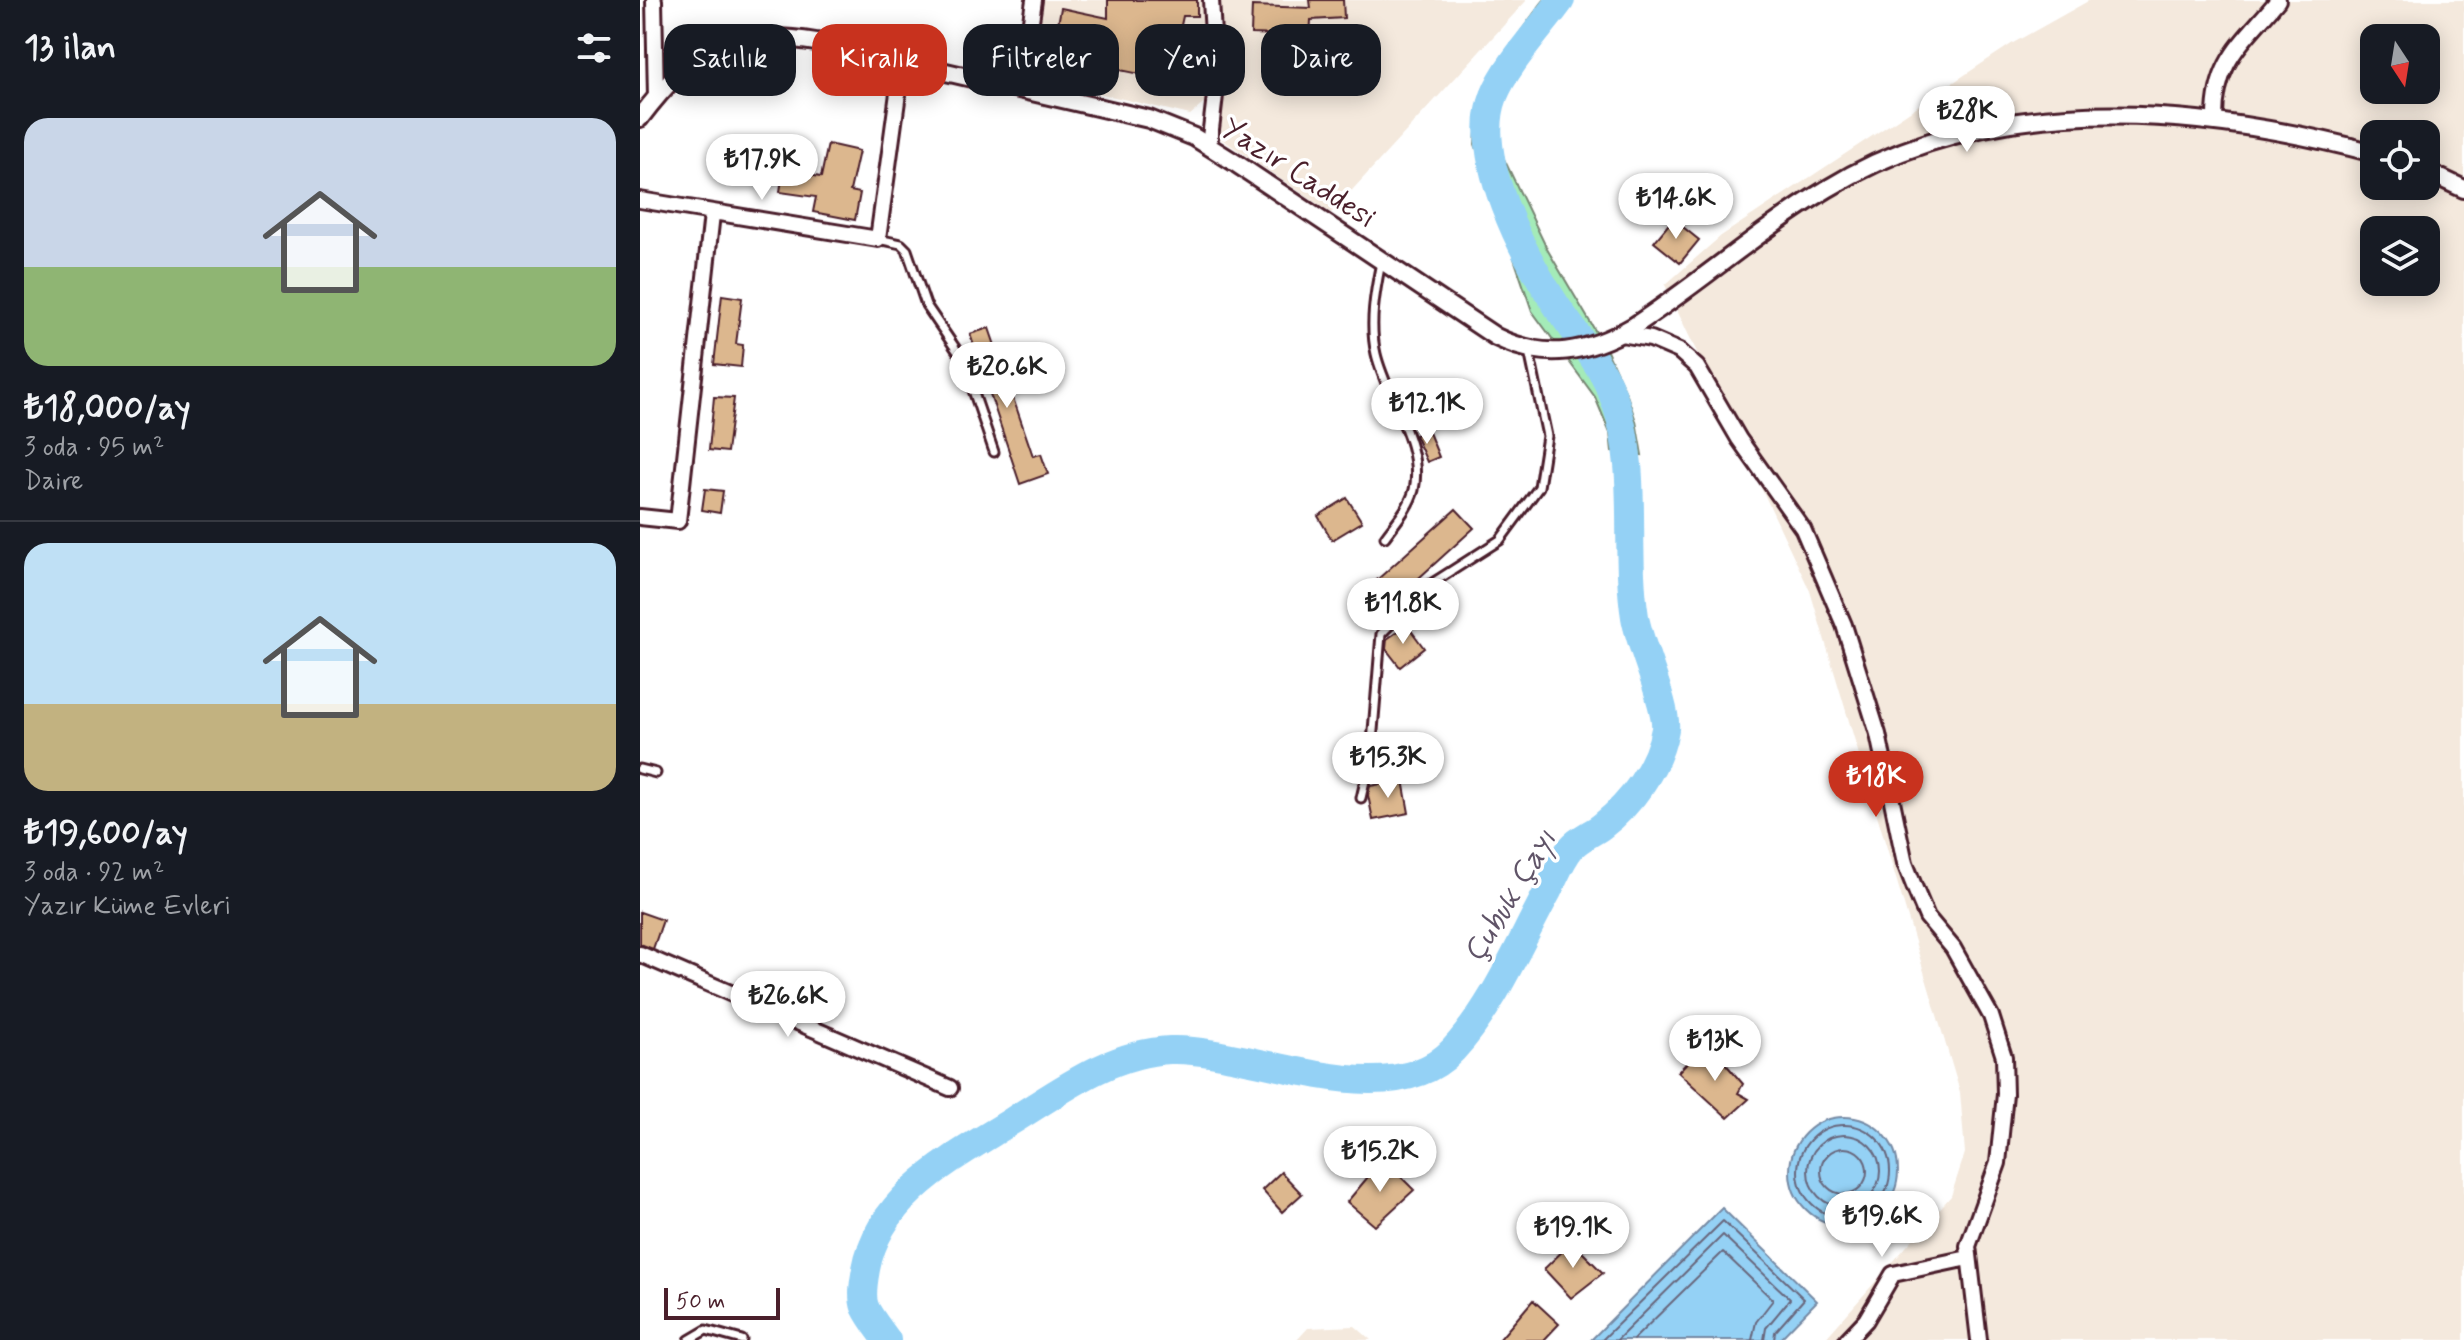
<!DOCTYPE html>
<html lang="tr">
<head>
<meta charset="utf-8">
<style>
  body { margin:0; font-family:Mynerve,sans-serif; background:#242831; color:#f1f3f6; height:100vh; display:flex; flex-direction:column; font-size:30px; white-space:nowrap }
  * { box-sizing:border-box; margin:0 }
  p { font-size:26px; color:#9ea1a6 }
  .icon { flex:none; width:44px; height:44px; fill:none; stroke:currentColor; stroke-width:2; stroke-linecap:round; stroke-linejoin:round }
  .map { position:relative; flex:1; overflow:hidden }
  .side { display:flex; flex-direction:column; background:#171b24; width:640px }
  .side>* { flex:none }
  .top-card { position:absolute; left:24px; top:24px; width:760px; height:72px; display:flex; gap:16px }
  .needle { width:52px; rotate:168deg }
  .tools { position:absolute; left:1720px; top:24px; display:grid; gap:16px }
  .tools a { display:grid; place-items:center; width:80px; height:80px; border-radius:16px; background:#171b24; box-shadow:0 4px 20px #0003; font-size:40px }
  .scale { position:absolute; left:24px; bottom:20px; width:116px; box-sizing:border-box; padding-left:8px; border:4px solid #4a1f2b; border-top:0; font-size:22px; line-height:28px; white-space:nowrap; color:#4a1f2b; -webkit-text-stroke:6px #fff; paint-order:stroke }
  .price { position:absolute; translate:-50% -68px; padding:0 18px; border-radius:28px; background:#fff; color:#222; font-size:26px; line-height:52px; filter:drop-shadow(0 2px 4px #0008) }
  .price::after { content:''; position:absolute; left:50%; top:48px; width:24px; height:18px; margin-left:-12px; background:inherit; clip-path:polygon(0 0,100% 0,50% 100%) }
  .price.selected { background:#c8321e; color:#fff }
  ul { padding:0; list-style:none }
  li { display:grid; align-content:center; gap:16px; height:424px; padding:0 24px }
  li+li { border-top:2px solid #363941 }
  li span { display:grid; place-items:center; height:248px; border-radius:24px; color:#555 }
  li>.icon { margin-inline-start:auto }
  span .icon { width:144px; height:144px; fill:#fffc; stroke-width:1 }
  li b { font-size:34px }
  h2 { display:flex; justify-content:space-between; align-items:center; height:96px; padding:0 24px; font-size:34px }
  .pill { padding:0 28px; border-radius:24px; background:#171b24; box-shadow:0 4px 20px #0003; font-size:28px; line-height:72px }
  .pill.selected { background:#c8321e; color:#fff }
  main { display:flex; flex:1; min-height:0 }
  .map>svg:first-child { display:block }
  .built { fill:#f4e9dd; fill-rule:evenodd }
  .green { fill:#a4ebb8; stroke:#778572; stroke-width:2 }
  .water { fill:#94d1f5; stroke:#768aa4; stroke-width:2 }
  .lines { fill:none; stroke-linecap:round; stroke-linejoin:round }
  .shore { stroke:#68667c; stroke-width:2 }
  .river { stroke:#94d1f5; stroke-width:28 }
  .building { fill:#dcb78e; stroke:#4a1f2b; stroke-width:2 }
  .service-casing { stroke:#4a1f2b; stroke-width:13 }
  .minor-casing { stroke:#4a1f2b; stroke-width:20 }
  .tertiary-casing { stroke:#4a1f2b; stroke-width:22 }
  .service { stroke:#fff; stroke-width:7 }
  .minor { stroke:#fff; stroke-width:14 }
  .tertiary { stroke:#fff; stroke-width:16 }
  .labels { text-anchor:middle; stroke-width:7; stroke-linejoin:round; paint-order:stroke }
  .street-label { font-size:30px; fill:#4a1f2b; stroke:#fff }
  .water-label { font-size:32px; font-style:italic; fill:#605468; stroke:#fff }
</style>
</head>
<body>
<main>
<section class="side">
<h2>13 ilan<svg class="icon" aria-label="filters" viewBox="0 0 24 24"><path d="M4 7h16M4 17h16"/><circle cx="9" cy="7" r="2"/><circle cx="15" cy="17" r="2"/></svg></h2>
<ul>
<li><span style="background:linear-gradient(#c9d6e8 60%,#8fb573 0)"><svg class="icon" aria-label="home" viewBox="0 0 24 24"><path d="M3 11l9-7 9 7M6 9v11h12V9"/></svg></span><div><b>₺18,000/ay</b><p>3 oda · 95 m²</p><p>Daire</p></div></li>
<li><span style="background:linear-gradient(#bfe0f5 65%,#c2b280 0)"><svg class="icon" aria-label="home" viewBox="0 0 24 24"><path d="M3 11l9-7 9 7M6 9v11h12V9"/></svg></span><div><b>₺19,600/ay</b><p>3 oda · 92 m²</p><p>Yazır Küme Evleri</p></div></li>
</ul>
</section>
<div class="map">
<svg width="1824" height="1340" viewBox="0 0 1824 1340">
  <rect width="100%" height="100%" fill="#fff"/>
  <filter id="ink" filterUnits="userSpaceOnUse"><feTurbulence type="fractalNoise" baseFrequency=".0125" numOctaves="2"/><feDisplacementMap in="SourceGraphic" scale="16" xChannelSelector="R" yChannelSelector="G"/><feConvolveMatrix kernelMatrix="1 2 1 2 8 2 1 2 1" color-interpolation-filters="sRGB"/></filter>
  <g filter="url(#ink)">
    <path class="built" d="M398 0H565L569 99 550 115 395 78 387 63Z
      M577 0H887L691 213 577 136 582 81Z
      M1450 0H1824V1340H1184L1311 1196 1325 1153 1320 1092 1170 591 1025 285 1081 236 1373 43ZM1734 38H1786V90H1734ZM1734 134H1786V186H1734ZM1734 230H1786V282H1734Z
      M715 1326 731 1340H657L668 1328Z"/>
    <path class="green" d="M904 0H933L864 95 856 128 864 159 907 249 966 349 987 395 996 421 1002 455 972 451 970 433 955 397 892 311 835 144C838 86 870 45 904 0Z"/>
    <path class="water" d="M1150 1171a54 54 0 1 1 108 0a54 54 0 1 1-108 0Z
      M1082 1208 1177 1301 1139 1340H951Z"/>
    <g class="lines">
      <path class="shore" d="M1158 1171a46 46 0 1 1 92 0a46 46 0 1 1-92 0Z
        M1168 1171a36 36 0 1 1 72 0a36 36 0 1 1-72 0Z
        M1181 1171a23 23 0 1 1 46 0a23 23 0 1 1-46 0Z
        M962 1340 1083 1221 1164 1299 1135 1332 1134 1340
        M977 1340 1083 1235 1150 1299 1126 1328 1124 1340
        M993 1340 1083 1252 1133 1300 1116 1322 1112 1340"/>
      <path class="river" d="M247 1340C240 1330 230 1318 225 1307 221 1296 224 1280 226 1269 239 1195 315 1157 372 1121 422 1090 470 1053 530 1050 610 1047 749 1119 813 1050 854 1006 879 944 908 891 915 877 921 860 931 848 938 839 953 833 962 826 991 804 1019 766 1025 729 1028 706 1000 648 995 617 984 547 999 472 976 404 963 365 938 338 916 305 883 254 831 156 854 96 866 65 901 28 921 0"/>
    </g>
    <path class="building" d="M468 0H557V16H543L529 80 412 56 421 8 468 18Z
      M670 0H703L704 18 671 20 670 36 611 34 612 6 671 8Z
      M188 144 219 151 210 191 220 193 215 220 173 212 176 197 140 192 143 171 181 177Z
      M1033 219 1059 240 1040 263 1014 242Z
      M82 295 102 298 96 344 103 345 101 367 74 364Z
      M349 328 393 456 401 454 408 474 380 484 330 334Z
      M74 397 94 398 87 452 69 450Z
      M788 430 799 457 787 462 775 435Z
      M65 489 83 491 80 513 62 510Z
      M707 498 722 522 692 540 678 516Z
      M816 509 834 528 747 607 729 587Z
      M767 625 784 648 760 667 746 649 747 639Z
      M763 780 769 813 733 820 728 795 730 786Z
      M0 912 23 920 13 949 0 944Z
      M1057 1052 1069 1061 1077 1054 1103 1084 1098 1093 1109 1099 1088 1118 1038 1072Z
      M743 1159 774 1190 735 1226 707 1202Z
      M641 1172 662 1194 642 1212 622 1190Z
      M932 1242 963 1273 931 1298 904 1269Z
      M893 1300 919 1324 904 1340H859Z"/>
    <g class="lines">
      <defs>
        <path id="service" d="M238 239 261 244 267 250 286 305 322 358 354 452
          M741 262C735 292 729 324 736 354 746 397 784 445 774 490 769 508 755 523 745 537
          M0 769 16 773
          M721 798 731 755 741 634 791 584 860 540 899 487 907 436 889 351
          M49 1340 66 1330 102 1340"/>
        <path id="minor" d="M14 0 16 97
          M381 90 394 0
          M1575 121C1574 61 1603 43 1638 0
          M569 146 576 87 571 0
          M0 200 238 239 262 64
          M981 334 1011 339 1039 351 1057 367 1099 439 1163 529 1204 625 1238 734 1265 863 1276 891 1287 917 1313 948 1351 1016 1364 1057 1365 1094 1358 1163 1328 1246 1339 1340
          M0 517 38 521 72 214
          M0 954 310 1088
          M1207 1340 1226 1320 1253 1274 1328 1258"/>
        <path id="tertiary" d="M0 118C51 50 91 28 176 42L509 119 554 137 597 164 856 337C905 361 947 353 994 326 1060 283 1119 230 1187 189 1350 89 1556 106 1734 153
          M1786 171 1824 189"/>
      </defs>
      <use href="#service" class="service-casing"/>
      <use href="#minor" class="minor-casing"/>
      <use href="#tertiary" class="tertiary-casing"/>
      <use href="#service" class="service"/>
      <use href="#minor" class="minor"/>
      <use href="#tertiary" class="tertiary"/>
    </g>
  </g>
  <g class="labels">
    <g class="street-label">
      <text transform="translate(659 172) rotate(33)" y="10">Yazır Caddesi</text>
    </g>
    <g class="water-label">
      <text transform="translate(869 896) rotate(-59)" y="11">Çubuk Çayı</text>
    </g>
  </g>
</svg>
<div class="tools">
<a><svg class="needle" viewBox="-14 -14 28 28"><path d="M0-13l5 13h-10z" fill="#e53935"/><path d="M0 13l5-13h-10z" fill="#9ea1a6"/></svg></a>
<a><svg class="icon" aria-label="locate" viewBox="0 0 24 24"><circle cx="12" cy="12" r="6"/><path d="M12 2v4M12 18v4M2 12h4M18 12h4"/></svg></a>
<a><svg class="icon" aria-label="layers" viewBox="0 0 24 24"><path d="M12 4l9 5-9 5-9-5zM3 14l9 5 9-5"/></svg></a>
</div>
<div class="scale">50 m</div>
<b class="price" style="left:1327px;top:154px">₺28K</b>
<b class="price" style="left:122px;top:202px">₺17.9K</b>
<b class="price" style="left:1036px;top:241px">₺14.6K</b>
<b class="price" style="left:367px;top:410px">₺20.6K</b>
<b class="price" style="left:787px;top:446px">₺12.1K</b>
<b class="price" style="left:763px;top:646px">₺11.8K</b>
<b class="price" style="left:748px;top:800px">₺15.3K</b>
<b class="price selected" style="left:1236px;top:819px">₺18K</b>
<b class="price" style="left:148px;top:1039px">₺26.6K</b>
<b class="price" style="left:1075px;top:1083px">₺13K</b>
<b class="price" style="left:740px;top:1194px">₺15.2K</b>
<b class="price" style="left:1242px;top:1259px">₺19.6K</b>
<b class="price" style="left:933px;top:1270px">₺19.1K</b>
<div class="top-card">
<a class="pill">Satılık</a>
<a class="pill selected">Kiralık</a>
<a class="pill">Filtreler</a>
<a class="pill">Yeni</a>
<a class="pill">Daire</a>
</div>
</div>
</main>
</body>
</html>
